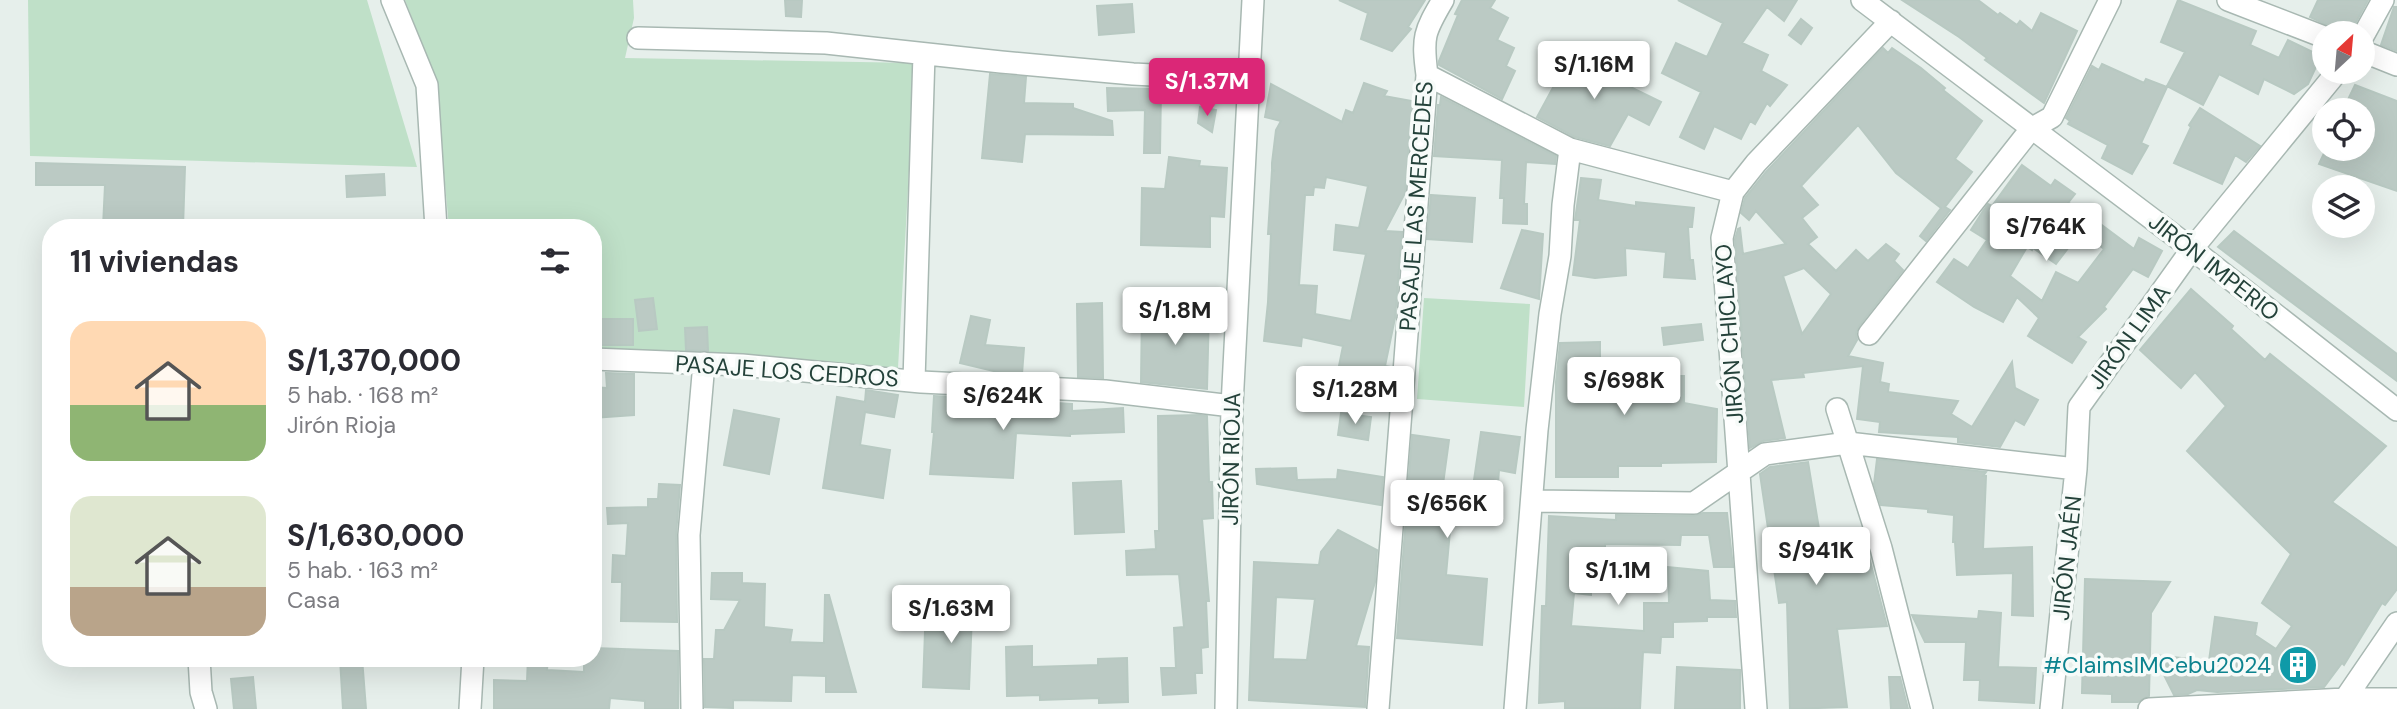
<!DOCTYPE html>
<html lang="es">
<head>
<meta charset="utf-8">
<style>
  body { margin:0; font-family:"DM Sans",sans-serif; background:#f7f7f7; color:#2b2b33; height:100vh; display:flex; flex-direction:column; font-size:26px; white-space:nowrap }
  * { box-sizing:border-box; margin:0 }
  p { font-size:23px; color:#7c7c81 }
  .icon { flex:none; width:38px; height:38px; fill:none; stroke:currentColor; stroke-width:2; stroke-linecap:round; stroke-linejoin:round }
  .map { position:relative; flex:1; overflow:hidden }
  .drawer { position:absolute; left:42px; top:219px; width:560px; height:448px; display:flex; flex-direction:column; background:#fff; border-radius:28px; box-shadow:0 7px 28px #0002 }
  .drawer>* { flex:none }
  .needle { width:46px; rotate:26deg }
  .tools { position:absolute; left:2312px; top:21px; display:grid; gap:14px }
  .tools a { display:grid; place-items:center; width:63px; height:63px; border-radius:50%; background:#fff; box-shadow:0 7px 28px #0002; font-size:35px }
  .price { position:absolute; translate:-50% -60px; padding:0 16px; border-radius:7px; background:#fff; color:#222; font-size:23px; line-height:46px; filter:drop-shadow(0 2px 4px #0008) }
  .price::after { content:''; position:absolute; left:50%; top:42px; width:21px; height:16px; margin-left:-10px; background:inherit; clip-path:polygon(0 0,100% 0,50% 100%) }
  .price.on { background:#db2777; color:#fff }
  ul { padding:0; list-style:none }
  li { display:flex; align-items:center; gap:21px; height:175px; padding:0 28px }
  li span { display:grid; place-items:center; flex:none; width:196px; height:140px; border-radius:21px; color:#555 }
  li>.icon { margin-inline-start:auto }
  span .icon { width:84px; height:84px; fill:#fffc; stroke-width:1 }
  li b { font-size:30px }
  h2 { display:flex; justify-content:space-between; align-items:center; height:84px; padding:0 28px; font-size:30px }
  .map>svg:first-child { display:block }
  .green { fill:#bfe0c8 }
  .building { fill:#bbcac4; stroke:#b8c9c2; stroke-width:2; fill-rule:evenodd }
  .lines { fill:none; stroke-linecap:round; stroke-linejoin:round }
  .street-casing { stroke:#a8b8b2; stroke-width:24 }
  .street { stroke:#fff; stroke-width:21 }
  .labels { text-anchor:middle; stroke-width:7; stroke-linejoin:round; paint-order:stroke }
  .street-label { font-size:23px; fill:#24423a; stroke:#f7fbf9 }
  .culture-label { font-size:23px; fill:#0d838f; stroke:#f7fbf9; text-anchor:end }
</style>
</head>
<body>
<div class="map">
<svg width="2397" height="709" viewBox="0 0 2397 709">
  <rect width="100%" height="100%" fill="#e6efeb"/>
  <path class="green" d="M28 0H367L417 167 30 156Z
    M405 0H633L634 18 625 58 915 63 898 368 593 353V228L449 227 435 77Z
    M1424 298 1530 304 1524 407 1417 399Z"/>
  <path class="building" d="M785 0H802L801 17 786 16Z
    M1339 0H1425L1408 27 1411 29 1392 51 1361 39 1368 13Z
    M1462 0H1495L1490 8 1508 18 1497 40 1514 48 1506 66 1515 71 1502 99 1439 65V61L1458 15 1455 14Z
    M1678 0H1797L1784 21 1767 7 1742 43 1768 55 1761 71 1787 85 1770 106 1767 103 1755 124 1750 121 1741 139 1714 126 1704 149 1680 137 1701 92 1662 73 1676 43 1707 57 1723 23Z
    M1902 0H1978L1998 15 2000 13 2017 25 2020 21 2032 31 2041 13 2077 31 2044 103 1985 60 1987 58 1959 37Z
    M2178 0 2256 31 2250 45 2279 58 2288 40 2321 56 2308 84 2294 94 2264 79 2258 94 2219 74 2203 105 2167 86 2185 52 2161 42Z
    M2318 0H2368L2350 33H2344L2310 17Z
    M1132 4 1134 32 1099 35 1097 6Z
    M2394 7H2397V51L2381 45Z
    M1801 19 1812 28 1801 44 1789 35Z
    M1575 47 1624 73 1620 82 1661 102 1649 125 1628 114 1610 146 1575 137 1537 117Z
    M1883 48 1888 53 1892 48 1921 68 1945 88 1943 90 1982 121 1955 159 1972 172 1945 207 1950 210 1926 241 1920 236 1941 208 1896 173 1858 125 1801 186 1818 205 1802 218 1817 237 1808 244 1836 271 1856 250 1868 261 1886 244 1899 254 1894 261 1903 270 1859 326 1856 333 1857 340 1848 356 1883 363 1880 382 1889 384 1888 392 1958 401 1951 414 1972 427 2012 362 2015 388 2038 400 2024 425 2015 420 2000 447 1958 442V437L1879 432 1880 422 1857 419 1863 366 1803 373 1804 377 1771 380 1785 438 1763 441 1750 448 1735 239 1738 229 1740 228 1743 254 1786 244 1756 211 1749 220 1741 213 1745 198 1766 172ZM1804 268 1831 294 1802 334 1783 276Z
    M2102 64 2144 83 2146 79 2167 87 2141 143 2148 146 2132 174 2102 158 2108 145 2068 124 2070 121 2066 118 2092 66 2099 70Z
    M990 74 1026 77 1024 103 1073 104V108L1112 121 1113 135 1025 134 1022 162 982 158Z
    M1364 83 1387 91 1384 96 1412 101 1405 193 1385 231 1402 232 1395 318 1385 366 1391 367 1389 391 1336 381 1343 346 1302 337 1301 346 1264 341 1268 302 1271 234H1268L1272 170 1275 171 1272 169V163L1276 130 1281 121 1265 117 1271 84 1342 122 1346 110 1353 113ZM1326 177 1368 186 1359 228 1336 225 1334 250 1366 254 1351 321 1315 314 1317 286 1299 285 1305 195H1313L1314 187 1324 188Z
    M2355 85 2397 101V191L2319 164 2326 149H2362V110H2343Z
    M1107 88 1161 89 1160 153H1144L1145 110 1108 111Z
    M1441 97 1556 156 1555 164 1526 162 1524 204H1527V224L1503 223 1504 198H1500L1502 160 1434 156 1438 105H1440Z
    M1200 107 1216 110 1212 132 1198 123Z
    M2200 108 2260 146 2246 162 2235 155 2222 184 2174 163 2191 127 2189 125Z
    M1169 157 1200 161 1199 166 1227 168 1224 217 1210 216V247L1141 245 1142 188 1165 189Z
    M36 163 185 167 183 228 103 227 105 185H36Z
    M2022 165 2051 186 2055 180 2075 194 2068 203 2092 212 2091 217 2134 249 2139 238 2162 251 2148 277 2133 269 2104 307 2106 309 2078 337 2086 342 2072 363 2028 336 2039 318 2017 297 2003 322 1974 307 1937 282 1954 259 1968 268 1987 240 1971 230 1983 211 1988 204 1992 206ZM2081 231 2104 249 2078 283 2056 272 2042 301 2010 276 2027 247 2032 250 2033 248 2056 264Z
    M384 174 385 195 347 197 346 176Z
    M1581 178 1601 180 1598 200 1636 206V202L1694 208 1692 227H1688L1690 260H1693L1695 279 1664 277 1666 252 1625 248 1626 275 1595 278 1573 275 1580 220H1575Z
    M1431 195 1475 198 1472 242 1427 239Z
    M1522 230 1543 234 1539 299 1501 288Z
    M2234 231 2397 354V381L2218 247Z
    M2191 289 2233 326 2231 329 2265 360 2270 354 2386 446 2332 502 2397 548V589L2385 605 2382 603 2344 665 2342 663 2324 687 2217 692 2197 690 2188 694 2174 695 2154 655 2209 661 2215 617 2257 623 2255 635 2276 649 2292 626 2262 603 2291 554 2187 451 2226 406 2195 372 2181 388 2140 350Z
    M653 298 657 329 639 331 635 300Z
    M1102 303 1103 378 1078 377 1077 304Z
    M1142 309 1209 310 1207 389 1141 382Z
    M971 316 990 320 985 345 1024 348 1022 374 1002 373 960 363Z
    M593 319H633V345H593Z
    M1701 324 1703 340 1664 345 1662 328Z
    M707 327 708 351 686 350 685 328Z
    M1600 342V360H1630V376H1684V403L1717 409 1716 462 1661 463V466H1618V477H1556V382L1560 343Z
    M606 373 634 374V415L593 418V387L607 388Z
    M866 390 898 395 894 417 865 412 860 445 890 450 883 498 823 488 837 397 865 402Z
    M934 396 1072 404V411L1123 408 1124 432 1070 434V436L1016 433 1013 478 930 474 934 432H932Z
    M734 410 779 419 769 474 724 465Z
    M1341 413 1371 417 1368 440 1338 435Z
    M1200 415 1207 416 1209 482H1212L1213 518 1202 519 1209 601H1206L1208 647 1201 648 1202 673H1195L1196 693 1163 695 1161 668H1176L1174 628 1184 627 1179 574 1127 575 1126 551 1156 549 1155 531H1159L1158 416Z
    M1481 432 1520 437 1515 473 1499 470 1495 524 1451 520 1446 575 1487 579 1482 645 1397 638 1412 435 1449 440 1443 484 1473 487Z
    M1877 459 1986 472 1983 476H1986L1983 549 2032 547 2033 616 2012 615 2013 573 1957 575 1955 542H1953L1954 515 1928 512V509L1881 505 1874 484Z
    M1808 462 1820 535 1862 530 1887 626 1837 629 1847 707 1790 709 1787 602 1779 603 1760 474 1770 467Z
    M1296 468 1297 480 1337 479 1338 470 1383 477 1381 505 1257 484 1256 469Z
    M1121 481 1124 532 1075 534 1073 483Z
    M659 484 680 485 676 535 677 622 621 621 622 582H612L613 555 626 556 628 523 608 524 607 508 648 507V499H658Z
    M1703 513H1727L1733 567H1714L1709 535H1681L1680 545 1605 544V553H1592L1591 595 1574 593 1571 626 1644 631V603H1669L1668 567 1708 571 1710 600 1735 601 1736 617H1707V621L1673 622V637H1661L1660 653 1643 652 1640 709 1565 708V701L1539 703 1542 606H1546L1549 516 1616 520V515L1694 516Z
    M1338 530 1377 550 1375 582 1356 646 1369 647 1365 707 1249 700 1254 562 1319 565 1321 552ZM1276 597 1315 599 1307 660 1273 659Z
    M712 573H742V583L765 584 764 627 792 630 790 642 824 643 825 595H829L856 692H826V676L792 675 791 701 733 700V708L705 707 704 659H714L716 630H724L740 600 711 599Z
    M2085 579 2170 582 2151 613 2149 696 2138 702H2112V694L2082 693Z
    M949 587 973 589 969 689 923 687 925 631 947 632Z
    M1979 611 2001 613 1998 667 2036 668 2034 703 1979 700 1980 680H1964L1966 642H1925L1912 615 1978 619Z
    M1032 646V667L1098 665V659L1127 658 1128 702 1099 703V698L1040 700V695L1007 696 1006 647Z
    M593 648 678 651V709H645V701L610 698 609 709H494V680L527 681 528 658H548L547 670 584 672V658H593Z
    M340 658H362L366 709H343Z
    M1677 667 1740 670V709H1675Z
    M253 677 256 709H234L231 679Z
    M1889 677H1900L1908 709H1891Z"/>
  <g class="lines">
    <defs>
      <path id="street" d="M392 0 427 85 436 228
        M1862 0 2192 249 2397 410
        M2228 0 2324 37
        M638 38 826 43 1001 62 1133 74 1250 80
        M2362 38 2383 0
        M2362 51 2397 65
        M1427 75 1570 149 1733 192
        M1869 334 2031 129 2052 117 2110 0
        M593 359 742 365 921 382 1105 391 1232 406
        M914 381 924 54
        M1837 409 1881 548 1922 709
        M1533 501 1694 503 1765 454 1848 443 2076 469
        M199 658 201 692 206 709
        M2345 699 2397 623
        M470 709 473 658
        M692 709 689 535 704 363
        M1226 709 1232 406 1253 0
        M1378 709 1427 75C1422 37 1424 32 1443 0
        M1515 709 1537 430 1550 314 1560 256 1563 205 1570 149
        M1756 709 1722 238 1733 192 1756 163 1891 21
        M2051 709 2076 469 2079 407 2192 249 2337 72
        M2149 709 2345 699H2397"/>
    </defs>
    <use href="#street" class="street-casing"/>
    <use href="#street" class="street"/>
  </g>
  <defs>
    <symbol id="building-disc" viewBox="-11 -11 22 22"><circle r="9.5" fill="#0f9aa8" stroke="#f7fbf9"/><path d="M-4-6H4V6H1V3H-1V6H-4ZM-2.5-4.3h1.7v1.8h-1.7ZM.8-4.3h1.7v1.8H.8ZM-2.5-1h1.7V.8h-1.7ZM.8-1h1.7V.8H.8Z" fill="#fff"/></symbol>
  </defs>
  <g fill-rule="evenodd">
    <use href="#building-disc" x="2276" y="643" width="44" height="44"/>
  </g>
  <g class="labels">
    <g class="street-label">
      <text transform="translate(1416 206) rotate(-86)" y="8">PASAJE LAS MERCEDES</text>
      <text transform="translate(2214 267) rotate(38)" y="8">JIRÓN IMPERIO</text>
      <text transform="translate(1729 334) rotate(-94)" y="8">JIRÓN CHICLAYO</text>
      <text transform="translate(2129 337) rotate(-54)" y="8">JIRÓN LIMA</text>
      <text transform="translate(787 371) rotate(4)" y="8">PASAJE LOS CEDROS</text>
      <text transform="translate(1231 459) rotate(-89)" y="8">JIRÓN RIOJA</text>
      <text transform="translate(2067 558) rotate(-84)" y="8">JIRÓN JAÉN</text>
    </g>
    <g class="culture-label">
      <text x="2271" y="673">#ClaimsIMCebu2024</text>
    </g>
  </g>
</svg>
<div class="tools">
<a><svg class="needle" viewBox="-14 -14 28 28"><path d="M0-13l5 13h-10z" fill="#e53935"/><path d="M0 13l5-13h-10z" fill="#7c7c81"/></svg></a>
<a><svg class="icon" aria-label="locate" viewBox="0 0 24 24"><circle cx="12" cy="12" r="6"/><path d="M12 2v4M12 18v4M2 12h4M18 12h4"/></svg></a>
<a><svg class="icon" aria-label="layers" viewBox="0 0 24 24"><path d="M12 4l9 5-9 5-9-5zM3 14l9 5 9-5"/></svg></a>
</div>
<b class="price" style="left:1594px;top:101px">S/1.16M</b>
<b class="price on" style="left:1207px;top:118px">S/1.37M</b>
<b class="price" style="left:2046px;top:263px">S/764K</b>
<b class="price" style="left:1175px;top:347px">S/1.8M</b>
<b class="price" style="left:1624px;top:417px">S/698K</b>
<b class="price" style="left:1355px;top:426px">S/1.28M</b>
<b class="price" style="left:1003px;top:432px">S/624K</b>
<b class="price" style="left:1447px;top:540px">S/656K</b>
<b class="price" style="left:1816px;top:587px">S/941K</b>
<b class="price" style="left:1618px;top:607px">S/1.1M</b>
<b class="price" style="left:951px;top:645px">S/1.63M</b>
<section class="drawer">
<h2>11 viviendas<svg class="icon" aria-label="filters" viewBox="0 0 24 24"><path d="M4 7h16M4 17h16"/><circle cx="9" cy="7" r="2"/><circle cx="15" cy="17" r="2"/></svg></h2>
<ul>
<li><span style="background:linear-gradient(#ffd9b3 60%,#8fb573 0)"><svg class="icon" aria-label="home" viewBox="0 0 24 24"><path d="M3 11l9-7 9 7M6 9v11h12V9"/></svg></span><div><b>S/1,370,000</b><p>5 hab. · 168 m²</p><p>Jirón Rioja</p></div></li>
<li><span style="background:linear-gradient(#dfe7d0 65%,#b9a48a 0)"><svg class="icon" aria-label="home" viewBox="0 0 24 24"><path d="M3 11l9-7 9 7M6 9v11h12V9"/></svg></span><div><b>S/1,630,000</b><p>5 hab. · 163 m²</p><p>Casa</p></div></li>
</ul>
</section>
</div>
</body>
</html>
